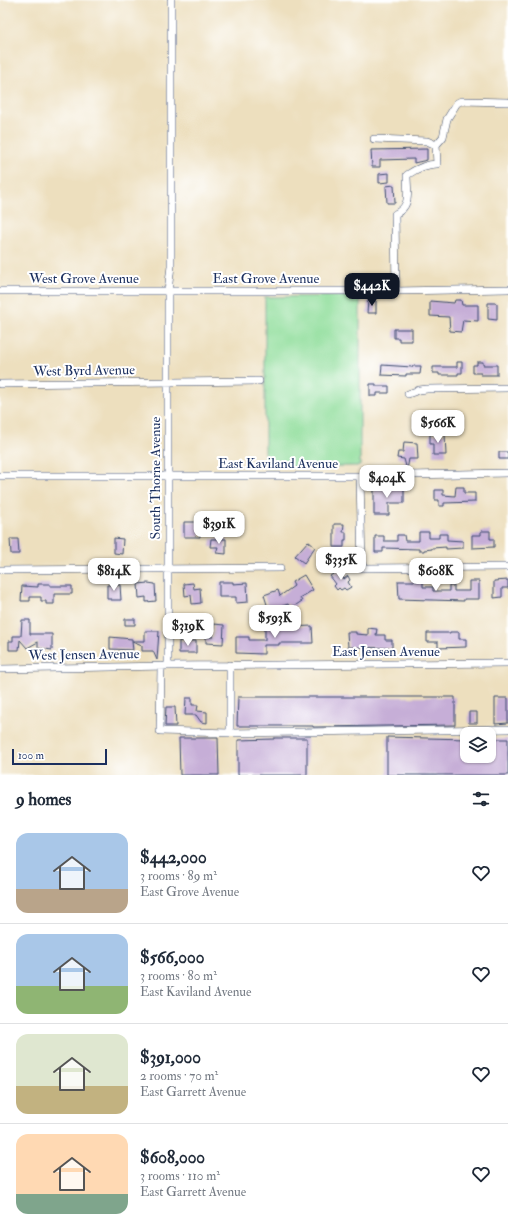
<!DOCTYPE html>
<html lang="en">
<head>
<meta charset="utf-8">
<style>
  body { margin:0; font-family:"IM FELL Double Pica",serif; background:#f2f2f3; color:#1f2937; height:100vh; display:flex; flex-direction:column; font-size:15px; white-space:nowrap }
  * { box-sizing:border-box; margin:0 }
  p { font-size:13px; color:#747a83 }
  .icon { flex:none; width:22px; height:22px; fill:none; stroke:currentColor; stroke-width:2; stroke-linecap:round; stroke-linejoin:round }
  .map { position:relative; height:775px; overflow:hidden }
  .sheet { display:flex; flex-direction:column; background:#fff; flex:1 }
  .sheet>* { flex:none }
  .buttons { position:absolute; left:460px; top:727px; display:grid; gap:8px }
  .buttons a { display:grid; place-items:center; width:36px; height:36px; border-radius:8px; background:#fff; box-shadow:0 1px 3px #0004; font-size:20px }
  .scale { position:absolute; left:12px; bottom:10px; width:95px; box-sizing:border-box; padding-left:4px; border:2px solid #1b2f5e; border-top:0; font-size:11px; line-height:14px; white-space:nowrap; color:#1b2f5e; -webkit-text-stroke:3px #fff; paint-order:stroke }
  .price { position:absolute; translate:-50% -34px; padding:0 9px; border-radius:8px; background:#fff; color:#222; font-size:13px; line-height:26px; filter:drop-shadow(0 1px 2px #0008) }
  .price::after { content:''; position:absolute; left:50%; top:24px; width:12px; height:9px; margin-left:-6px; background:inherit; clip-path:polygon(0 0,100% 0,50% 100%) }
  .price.active { background:#111827; color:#fff }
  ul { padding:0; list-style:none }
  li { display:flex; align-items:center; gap:12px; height:100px; padding:0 16px }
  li+li { border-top:1px solid #e0e1e3 }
  li span { display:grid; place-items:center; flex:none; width:112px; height:80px; border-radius:12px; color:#555 }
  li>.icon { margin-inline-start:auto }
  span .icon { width:48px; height:48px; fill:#fffc; stroke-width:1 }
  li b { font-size:17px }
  h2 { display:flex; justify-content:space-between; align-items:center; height:48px; padding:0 16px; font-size:17px }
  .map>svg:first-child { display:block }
  .park { fill:#91de9c; stroke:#56867d }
  .building { fill:#c6aed7 }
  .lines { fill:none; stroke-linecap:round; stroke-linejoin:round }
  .minor-casing { stroke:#3a496c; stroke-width:8 }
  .minor { stroke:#fff; stroke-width:7 }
  .labels { text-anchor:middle; stroke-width:4; stroke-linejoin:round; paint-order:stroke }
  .street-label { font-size:14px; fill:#1b2f5e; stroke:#fff }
</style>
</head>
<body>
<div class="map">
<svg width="508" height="775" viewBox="0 0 508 775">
  <rect width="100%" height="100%" fill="#fff"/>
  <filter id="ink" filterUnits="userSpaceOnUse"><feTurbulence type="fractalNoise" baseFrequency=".025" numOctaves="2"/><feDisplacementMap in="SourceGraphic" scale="8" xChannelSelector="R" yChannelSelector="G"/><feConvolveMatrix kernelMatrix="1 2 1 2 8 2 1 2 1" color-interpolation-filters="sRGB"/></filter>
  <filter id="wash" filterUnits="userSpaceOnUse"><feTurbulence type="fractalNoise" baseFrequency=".012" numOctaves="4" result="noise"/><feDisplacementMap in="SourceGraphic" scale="16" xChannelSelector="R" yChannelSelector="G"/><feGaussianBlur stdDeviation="0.9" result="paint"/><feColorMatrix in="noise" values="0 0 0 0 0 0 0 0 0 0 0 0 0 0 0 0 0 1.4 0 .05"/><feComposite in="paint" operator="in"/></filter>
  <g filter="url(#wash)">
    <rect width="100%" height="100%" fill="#eddfbe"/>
    <path class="park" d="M360 296V466L265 467V297Z"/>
    <g id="blocks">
      <path class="building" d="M427 149V160L414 163V159L380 160V167H372L371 150Z
        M389 173V182L379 183V174Z
        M394 185 395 203H387L386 186Z
        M455 300H461L462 305H478V321L463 320 461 332 450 331 449 317 430 316V301L454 303Z
        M368 301H376V313H367Z
        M488 303H495L497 304V320L488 319Z
        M394 329H412V341H399V338H394Z
        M457 362H462V373H458V375H439V373H433V367H457Z
        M477 362H483V365H497V375H481V373H473V365H477Z
        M382 365 412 367V366H421L420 374H406V376L381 375Z
        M370 384H376V386H389V393H377V396H370Z
        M430 434H445L446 455H433V444H430Z
        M404 442 417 443 418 459H409L407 470 404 459 397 458 398 452H403Z
        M499 452H508V459H499Z
        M394 487H404V503H389V515H374V488Z
        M456 487H464V493H475V502L444 503V506H439V500H435V490H443V495L455 496Z
        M184 522H200V537H184Z
        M334 524H344L343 532H346V540H344V547H334Z
        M481 531H490V539H494V547L472 548V535H481Z
        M419 532H429V538H439V534H447V540L463 541V548L446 549V547L432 548V549L424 550V551H419V549L383 548V552H375V536H384V541H397V535H404L405 541H419Z
        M114 538 123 539 122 554 114 553Z
        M10 539H18L19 554H11Z
        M211 539H226V554L216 553 218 547H210Z
        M308 541 315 547 304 563 295 556Z
        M338 571 344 579 348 576 350 580 348 582 351 587 346 590 344 588 341 590 339 588 337 590 334 586 336 584 330 576Z
        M304 575 313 590 300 598 302 601 290 609 288 604 269 611 264 595 278 590 280 596 294 586 292 582Z
        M508 580V588H502V597L494 598V581Z
        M398 581H423V587H433V591H449V586H454V591H469V581H479V599H464V601L399 599Z
        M219 582H233V584L247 583 248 602 236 603V597H219Z
        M148 583 155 584 156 601 146 602V597L139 598 138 584Z
        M193 583 194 589 200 588 201 603 192 604 191 595 185 596 184 584Z
        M38 584H50V586H72V594H54V604H46V601H41V597H30V601H21L22 586 38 587Z
        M107 585H120L121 600H111V599H107Z
        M125 619H135V625H125Z
        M22 620H30V634H52V650L38 648V642L27 648 20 640 19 650H9V641H13V636H21Z
        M214 624 224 625 223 644 206 643V637H213Z
        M265 626H289V627L312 626 313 643H279V645H264V654L236 653V637H249V640H265Z
        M368 628 376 629H377L376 635H385V640H392V648L348 647 347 632H356V634L368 635Z
        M145 631H159L157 660 153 651H142V646L132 642 133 650 110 649V637L132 639V641H145Z
        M450 632H459V639H466V647L438 648V642H427V633H450Z
        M179 641H196V653H179Z
        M238 697H455V725L316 727H313V726H237Z
        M186 698H192V705H198L197 711 207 712V723L201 722 196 715H185Z
        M495 698H508V723L495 724Z
        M166 707H175L176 726H165Z
        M469 712H477V723H469Z
        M387 737 467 739V756H489V739H508V775H387Z
        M179 738H218L219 775H180Z
        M274 738H307V775H238V740L274 739Z"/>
    </g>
  </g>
  <g filter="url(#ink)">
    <use href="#blocks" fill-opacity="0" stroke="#3a496c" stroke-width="1"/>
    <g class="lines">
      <defs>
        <path id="minor" d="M374 139 427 141 436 145
          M0 291H396L508 289
          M396 291 395 214C412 206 407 192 407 175 416 169 425 164 437 164L436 145 443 137 447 119 457 103 461 101 508 102
          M0 384 259 381
          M408 394 419 390 427 389 508 388
          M0 476H360L508 473
          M360 476 362 568 508 567
          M0 570 280 568
          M230 665V733
          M161 666 160 731 230 733 508 729
          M168 666V291L171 266V0
          M0 669 168 666 508 663"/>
      </defs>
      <use href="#minor" class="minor-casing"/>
      <use href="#minor" class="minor"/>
    </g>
  </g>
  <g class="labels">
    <g class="street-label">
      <text x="84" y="283">West Grove Avenue</text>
      <text x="266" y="283">East Grove Avenue</text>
      <text transform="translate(84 370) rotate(-1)" y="5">West Byrd Avenue</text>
      <text x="278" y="468">East Kaviland Avenue</text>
      <text transform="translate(155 478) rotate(-90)" y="5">South Thorne Avenue</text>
      <text x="386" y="656">East Jensen Avenue</text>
      <text transform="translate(84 654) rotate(-1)" y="5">West Jensen Avenue</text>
    </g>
  </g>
</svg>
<div class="buttons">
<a><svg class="icon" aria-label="layers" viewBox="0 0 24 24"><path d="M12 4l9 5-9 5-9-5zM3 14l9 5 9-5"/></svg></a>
</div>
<div class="scale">100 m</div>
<b class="price active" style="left:372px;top:307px">$442K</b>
<b class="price" style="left:438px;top:444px">$566K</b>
<b class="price" style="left:387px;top:499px">$404K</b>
<b class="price" style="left:219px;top:545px">$391K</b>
<b class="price" style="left:341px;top:581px">$335K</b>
<b class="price" style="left:114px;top:592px">$814K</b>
<b class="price" style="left:436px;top:592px">$608K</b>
<b class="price" style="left:275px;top:639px">$593K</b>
<b class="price" style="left:188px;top:647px">$319K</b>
</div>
<section class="sheet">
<h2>9 homes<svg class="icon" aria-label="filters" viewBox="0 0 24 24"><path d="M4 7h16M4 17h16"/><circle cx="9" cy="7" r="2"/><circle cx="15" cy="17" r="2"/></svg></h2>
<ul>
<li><span style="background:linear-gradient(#a9c7e8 70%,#b9a48a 0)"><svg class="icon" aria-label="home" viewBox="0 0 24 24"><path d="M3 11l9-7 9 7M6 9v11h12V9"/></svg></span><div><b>$442,000</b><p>3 rooms · 89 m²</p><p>East Grove Avenue</p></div><svg class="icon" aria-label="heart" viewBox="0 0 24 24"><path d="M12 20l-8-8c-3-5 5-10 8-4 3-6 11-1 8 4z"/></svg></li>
<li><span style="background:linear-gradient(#a9c7e8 65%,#8fb573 0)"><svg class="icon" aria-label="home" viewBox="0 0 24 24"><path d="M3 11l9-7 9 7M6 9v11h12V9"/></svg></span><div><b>$566,000</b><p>3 rooms · 80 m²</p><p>East Kaviland Avenue</p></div><svg class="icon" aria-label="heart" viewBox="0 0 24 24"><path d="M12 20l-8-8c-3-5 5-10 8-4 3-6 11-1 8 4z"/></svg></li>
<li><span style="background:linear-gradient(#dfe7d0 65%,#c2b280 0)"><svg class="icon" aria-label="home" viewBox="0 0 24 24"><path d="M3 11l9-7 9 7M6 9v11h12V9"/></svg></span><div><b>$391,000</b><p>2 rooms · 70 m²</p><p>East Garrett Avenue</p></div><svg class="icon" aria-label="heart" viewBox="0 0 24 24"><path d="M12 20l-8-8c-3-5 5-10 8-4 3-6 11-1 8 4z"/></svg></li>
<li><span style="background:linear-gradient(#ffd9b3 75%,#7fa58c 0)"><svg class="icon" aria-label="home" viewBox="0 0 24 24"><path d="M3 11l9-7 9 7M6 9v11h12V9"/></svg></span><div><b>$608,000</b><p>3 rooms · 110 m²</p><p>East Garrett Avenue</p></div><svg class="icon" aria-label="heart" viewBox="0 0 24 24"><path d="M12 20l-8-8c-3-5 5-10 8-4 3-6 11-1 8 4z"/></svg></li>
</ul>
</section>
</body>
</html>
